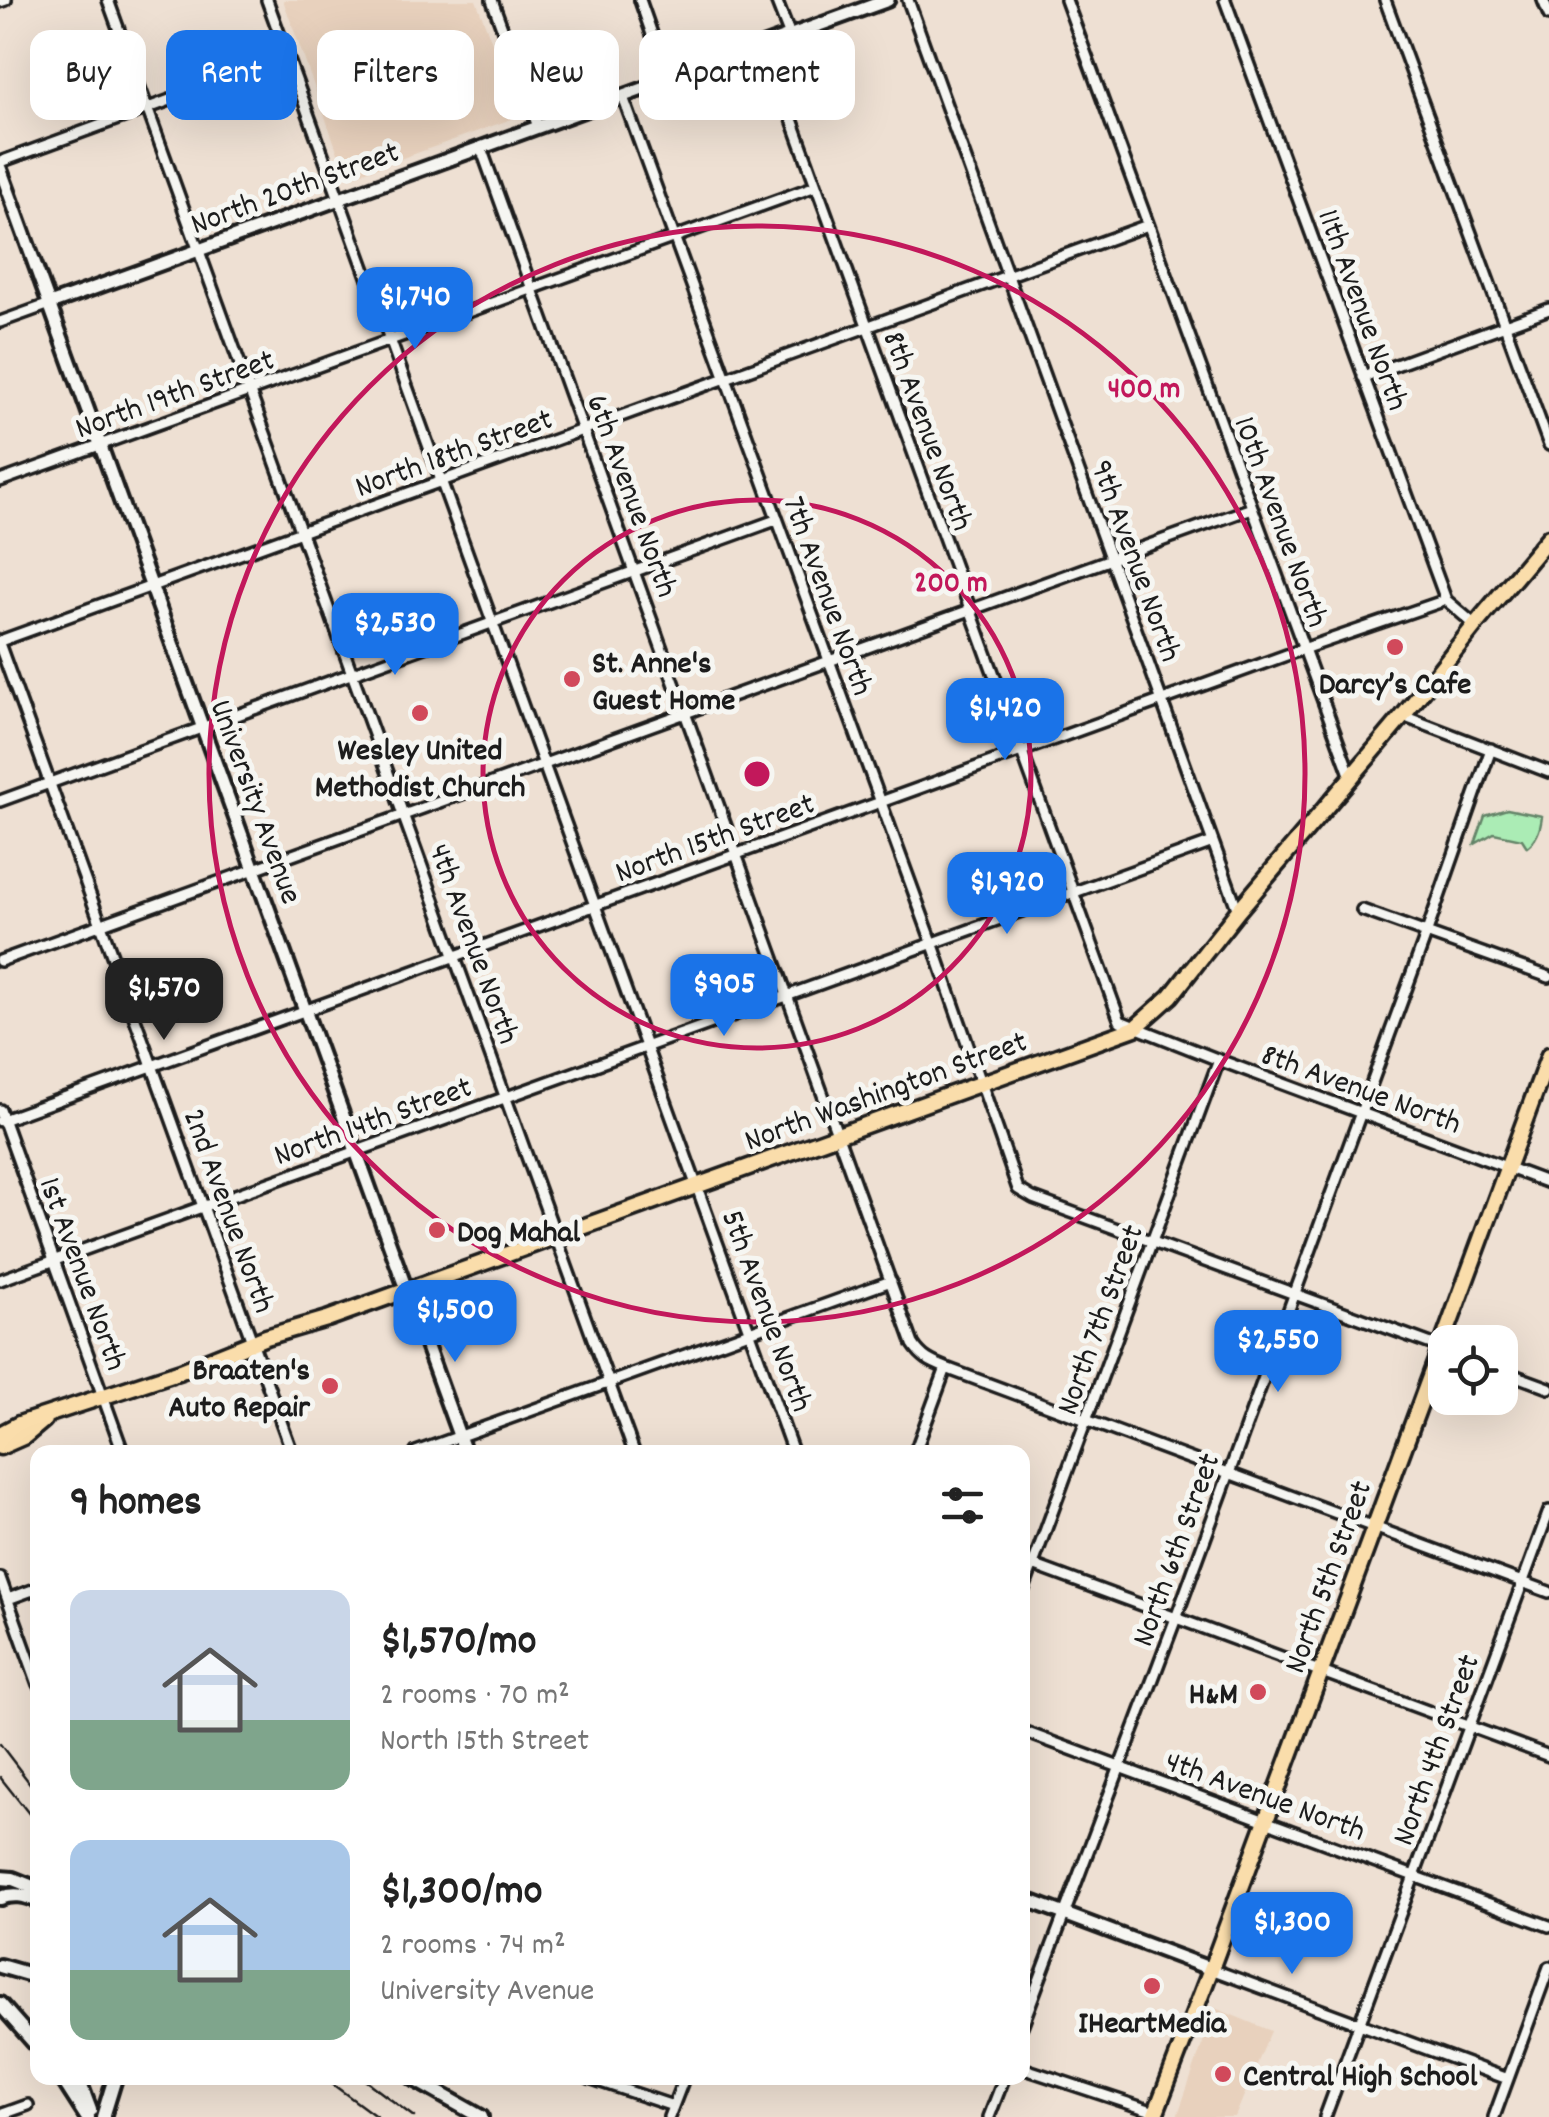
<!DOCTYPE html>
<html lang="en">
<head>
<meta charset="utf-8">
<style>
  body { margin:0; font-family:Dekko,sans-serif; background:#f6f6f6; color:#222; height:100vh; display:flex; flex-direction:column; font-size:38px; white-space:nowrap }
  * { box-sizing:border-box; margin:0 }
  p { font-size:32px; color:#767676 }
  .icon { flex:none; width:55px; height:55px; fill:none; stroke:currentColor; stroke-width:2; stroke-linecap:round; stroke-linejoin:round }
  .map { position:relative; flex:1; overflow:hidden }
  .sheet { position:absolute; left:30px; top:1445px; width:1000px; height:640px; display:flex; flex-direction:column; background:#fff; border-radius:20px; box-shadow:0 10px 40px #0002 }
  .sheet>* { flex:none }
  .banner { position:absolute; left:30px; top:30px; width:1000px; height:90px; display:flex; gap:20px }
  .controls { position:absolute; left:1428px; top:1325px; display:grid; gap:20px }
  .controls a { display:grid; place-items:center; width:90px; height:90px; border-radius:20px; background:#fff; box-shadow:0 10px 40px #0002; font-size:50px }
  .price { position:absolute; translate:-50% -85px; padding:0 22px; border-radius:20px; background:#1a73e8; color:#fff; font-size:32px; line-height:65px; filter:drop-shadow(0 2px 5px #0008) }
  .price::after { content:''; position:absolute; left:50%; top:60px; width:30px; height:22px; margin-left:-15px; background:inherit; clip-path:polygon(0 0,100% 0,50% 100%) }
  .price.active { background:#222; color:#fff }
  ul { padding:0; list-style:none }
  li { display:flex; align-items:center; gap:30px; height:250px; padding:0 40px }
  li span { display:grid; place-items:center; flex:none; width:280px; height:200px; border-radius:20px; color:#555 }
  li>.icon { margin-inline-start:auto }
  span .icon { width:120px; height:120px; fill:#fffc; stroke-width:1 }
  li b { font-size:42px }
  h2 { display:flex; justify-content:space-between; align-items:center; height:120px; padding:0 40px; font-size:42px }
  .tag { padding:0 35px; border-radius:20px; background:#fff; box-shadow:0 10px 40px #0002; font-size:35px; line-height:90px }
  .tag.active { background:#1a73e8; color:#fff }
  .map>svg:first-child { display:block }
  .built { fill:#e8d1bd }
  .green { fill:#abecb5; stroke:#648468; stroke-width:2.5 }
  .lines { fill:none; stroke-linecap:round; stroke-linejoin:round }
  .minor-casing { stroke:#1c1c1c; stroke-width:16 }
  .tertiary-casing { stroke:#1c1c1c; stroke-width:19 }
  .secondary-casing { stroke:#1c1c1c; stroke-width:20 }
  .primary-casing { stroke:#1c1c1c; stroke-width:21 }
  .minor { stroke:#f6f6f2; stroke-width:9 }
  .tertiary { stroke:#f6f6f2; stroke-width:11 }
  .secondary { stroke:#f6f6f2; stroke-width:12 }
  .primary { stroke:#faddab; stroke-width:14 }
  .rail { stroke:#1c1c1c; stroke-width:2.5 }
  .ring { fill:none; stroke:#c2185b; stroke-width:5 }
  .poi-dot { fill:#d1495b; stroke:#f6f6f2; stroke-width:4 }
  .labels { text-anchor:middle; stroke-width:10; stroke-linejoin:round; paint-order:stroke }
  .street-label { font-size:32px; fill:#1c1c1c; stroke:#f6f6f2 }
  .poi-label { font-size:32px; font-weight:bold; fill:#1c1c1c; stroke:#f6f6f2; text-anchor:start }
  .centre { fill:#c2185b; stroke:#f6f6f2; stroke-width:5 }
  .ring-label { font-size:30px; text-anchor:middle; font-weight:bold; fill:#c2185b; stroke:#f6f6f2; stroke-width:10; stroke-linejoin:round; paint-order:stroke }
</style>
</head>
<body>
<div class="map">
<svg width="1549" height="2117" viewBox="0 0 1549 2117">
  <rect width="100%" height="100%" fill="#eee0d3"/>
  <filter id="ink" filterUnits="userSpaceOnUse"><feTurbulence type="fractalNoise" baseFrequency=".01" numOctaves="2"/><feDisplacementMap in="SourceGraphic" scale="20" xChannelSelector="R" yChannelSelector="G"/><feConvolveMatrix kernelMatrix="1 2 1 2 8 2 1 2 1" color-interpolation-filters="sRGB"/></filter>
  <g filter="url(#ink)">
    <path class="built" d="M283 0H476L520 116 347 178Z
      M1215 2008 1271 2031 1235 2117H1177Z"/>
    <path class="green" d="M1507 809 1542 816C1541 827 1537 840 1527 847L1522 839 1494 833 1475 844 1485 816Z"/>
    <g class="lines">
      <defs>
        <path id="minor" d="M108 0 634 1452
          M267 0 793 1452
          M492 0 538 127
          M640 0 668 80
          M776 0 790 36
          M908 0 1238 911
          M1066 0 1351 777
          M1225 0 1446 600 1475 625
          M1385 0 1549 445
          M1543 0 1549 15
          M0 2 6 0
          M765 45 1120 1021 1219 1060 1549 1183
          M623 97 932 942 1018 1189 1033 1198 1442 1348
          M481 148 913 1344C922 1358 931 1362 946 1368L1549 1592
          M0 162 288 57
          M0 322 50 304
          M1363 377 1549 309
          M0 481 816 186
          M0 641 1148 225
          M0 646 292 1452
          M1403 716 1549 772
          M0 801 776 520
          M1362 910 1549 977
          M0 961 1252 508
          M0 1110 123 1452
          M0 1121 1303 649 1446 600
          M0 1280 1213 842
          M1500 1370 1549 1388
          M416 1452 891 1281
          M915 1452 946 1368
          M1022 1561 1549 1756
          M0 1578 38 1684
          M1022 1594 1219 1060
          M8 1599 38 1588
          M1022 1731 1549 1926
          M1211 1969 1508 2079
          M1022 2026 1176 1618 1423 943 1491 749
          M1022 2068 1155 2112
          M589 2078 673 2106
          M0 2115 28 2105
          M669 2117 684 2078
          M989 2117 1004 2078
          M1325 2117 1549 1511
          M1494 2117 1549 1967"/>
        <path id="tertiary" d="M0 168 465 1452
          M50 304 888 0
          M1022 1898 1211 1969"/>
        <path id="secondary" d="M0 1878 13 1879 38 1889
          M0 1898C14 1893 24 1895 38 1901
          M0 1966 38 1977
          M0 2004 38 2047
          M62 2078 87 2117
          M78 2078 90 2110
          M412 2078 481 2117
          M103 2117 115 2078"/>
        <path id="primary" d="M0 1434 19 1424 181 1371 266 1337 327 1319 1135 1028 1171 996 1238 911 1403 716 1475 625 1549 537
          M0 1447 25 1436 44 1420
          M1154 2117 1211 1969 1549 1055"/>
      </defs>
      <use href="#minor" class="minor-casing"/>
      <use href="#tertiary" class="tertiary-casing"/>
      <use href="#secondary" class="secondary-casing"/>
      <use href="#primary" class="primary-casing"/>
      <use href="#minor" class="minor"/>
      <use href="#tertiary" class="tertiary"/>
      <use href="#secondary" class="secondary"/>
      <use href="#primary" class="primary"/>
      <path class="rail" d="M0 1744 38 1794
        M0 1777 38 1825
        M324 2078 377 2117
        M362 2078 414 2117"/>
    </g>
  </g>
  <g class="ring">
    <circle cx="757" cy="774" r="274"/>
    <circle cx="757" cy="774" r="548"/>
  </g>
  <g class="poi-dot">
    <circle cx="1395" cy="647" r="10"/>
    <circle cx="572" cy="679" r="10"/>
    <circle cx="420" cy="713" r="10"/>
    <circle cx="437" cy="1230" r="10"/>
    <circle cx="330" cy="1386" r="10"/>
    <circle cx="1258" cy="1692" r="10"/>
    <circle cx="1152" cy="1986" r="10"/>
    <circle cx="1223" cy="2074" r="10"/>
  </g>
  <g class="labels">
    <g class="street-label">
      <text transform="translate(294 186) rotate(-20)" y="11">North 20th Street</text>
      <text transform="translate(1365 309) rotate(70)" y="11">11th Avenue North</text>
      <text transform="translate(174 392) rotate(-20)" y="11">North 19th Street</text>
      <text transform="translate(930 430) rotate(70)" y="11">8th Avenue North</text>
      <text transform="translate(453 451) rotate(-20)" y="11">North 18th Street</text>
      <text transform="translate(634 495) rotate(70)" y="11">6th Avenue North</text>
      <text transform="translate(1283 521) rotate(70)" y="11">10th Avenue North</text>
      <text transform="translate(1138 560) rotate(70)" y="11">9th Avenue North</text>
      <text transform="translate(830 595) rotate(70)" y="11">7th Avenue North</text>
      <text transform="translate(258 801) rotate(70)" y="11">University Avenue</text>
      <text transform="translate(714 836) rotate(-20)" y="11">North 15th Street</text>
      <text transform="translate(476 943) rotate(70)" y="11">4th Avenue North</text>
      <text transform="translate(1362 1087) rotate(20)" y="11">8th Avenue North</text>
      <text transform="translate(885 1089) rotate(-20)" y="11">North Washington Street</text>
      <text transform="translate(372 1119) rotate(-20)" y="11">North 14th Street</text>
      <text transform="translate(231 1210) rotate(70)" y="11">2nd Avenue North</text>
      <text transform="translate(85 1273) rotate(70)" y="11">1st Avenue North</text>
      <text transform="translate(769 1310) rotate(70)" y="11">5th Avenue North</text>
      <text transform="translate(1098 1319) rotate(-70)" y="11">North 7th Street</text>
      <text transform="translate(1174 1549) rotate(-70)" y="11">North 6th Street</text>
      <text transform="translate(1326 1576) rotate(-70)" y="11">North 5th Street</text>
      <text transform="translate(1434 1749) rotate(-70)" y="11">North 4th Street</text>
      <text transform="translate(1266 1794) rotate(20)" y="11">4th Avenue North</text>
    </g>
    <g class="poi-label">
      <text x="592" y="672">St. Anne's<tspan x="592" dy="37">Guest Home</tspan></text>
      <text x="1395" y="693" text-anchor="middle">Darcy’s Cafe</text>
      <text x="420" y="759" text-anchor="middle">Wesley United<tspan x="420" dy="37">Methodist Church</tspan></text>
      <text x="457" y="1241">Dog Mahal</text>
      <text x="310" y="1379" text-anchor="end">Braaten's<tspan x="310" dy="37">Auto Repair</tspan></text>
      <text x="1238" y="1703" text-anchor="end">H&amp;M</text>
      <text x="1152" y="2032" text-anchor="middle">IHeartMedia</text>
      <text x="1243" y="2085">Central High School</text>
    </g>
  </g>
  <circle cx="757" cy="774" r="15" class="centre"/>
  <g class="ring-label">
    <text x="1144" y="397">400 m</text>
    <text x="951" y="591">200 m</text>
  </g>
</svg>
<div class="controls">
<a><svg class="icon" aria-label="locate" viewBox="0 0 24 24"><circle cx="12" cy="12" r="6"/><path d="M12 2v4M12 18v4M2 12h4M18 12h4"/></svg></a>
</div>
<b class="price" style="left:415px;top:352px">$1,740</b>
<b class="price" style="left:395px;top:678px">$2,530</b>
<b class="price" style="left:1005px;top:763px">$1,420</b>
<b class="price" style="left:1007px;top:937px">$1,920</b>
<b class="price" style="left:724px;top:1039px">$905</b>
<b class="price active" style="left:164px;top:1043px">$1,570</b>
<b class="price" style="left:455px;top:1365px">$1,500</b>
<b class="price" style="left:1278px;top:1395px">$2,550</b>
<b class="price" style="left:1292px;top:1977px">$1,300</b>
<div class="banner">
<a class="tag">Buy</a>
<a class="tag active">Rent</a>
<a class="tag">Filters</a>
<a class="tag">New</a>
<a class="tag">Apartment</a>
</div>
<section class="sheet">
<h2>9 homes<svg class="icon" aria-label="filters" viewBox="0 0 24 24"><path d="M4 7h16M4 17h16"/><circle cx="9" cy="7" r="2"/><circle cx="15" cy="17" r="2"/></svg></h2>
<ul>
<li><span style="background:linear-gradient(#c9d6e8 65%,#7fa58c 0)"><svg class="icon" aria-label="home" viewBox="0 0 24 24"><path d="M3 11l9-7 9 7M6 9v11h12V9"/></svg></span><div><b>$1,570/mo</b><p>2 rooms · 70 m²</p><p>North 15th Street</p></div></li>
<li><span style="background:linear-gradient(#a9c7e8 65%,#7fa58c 0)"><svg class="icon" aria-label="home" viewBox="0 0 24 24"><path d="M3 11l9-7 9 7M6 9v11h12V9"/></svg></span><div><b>$1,300/mo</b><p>2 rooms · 74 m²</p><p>University Avenue</p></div></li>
</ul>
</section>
</div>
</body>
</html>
